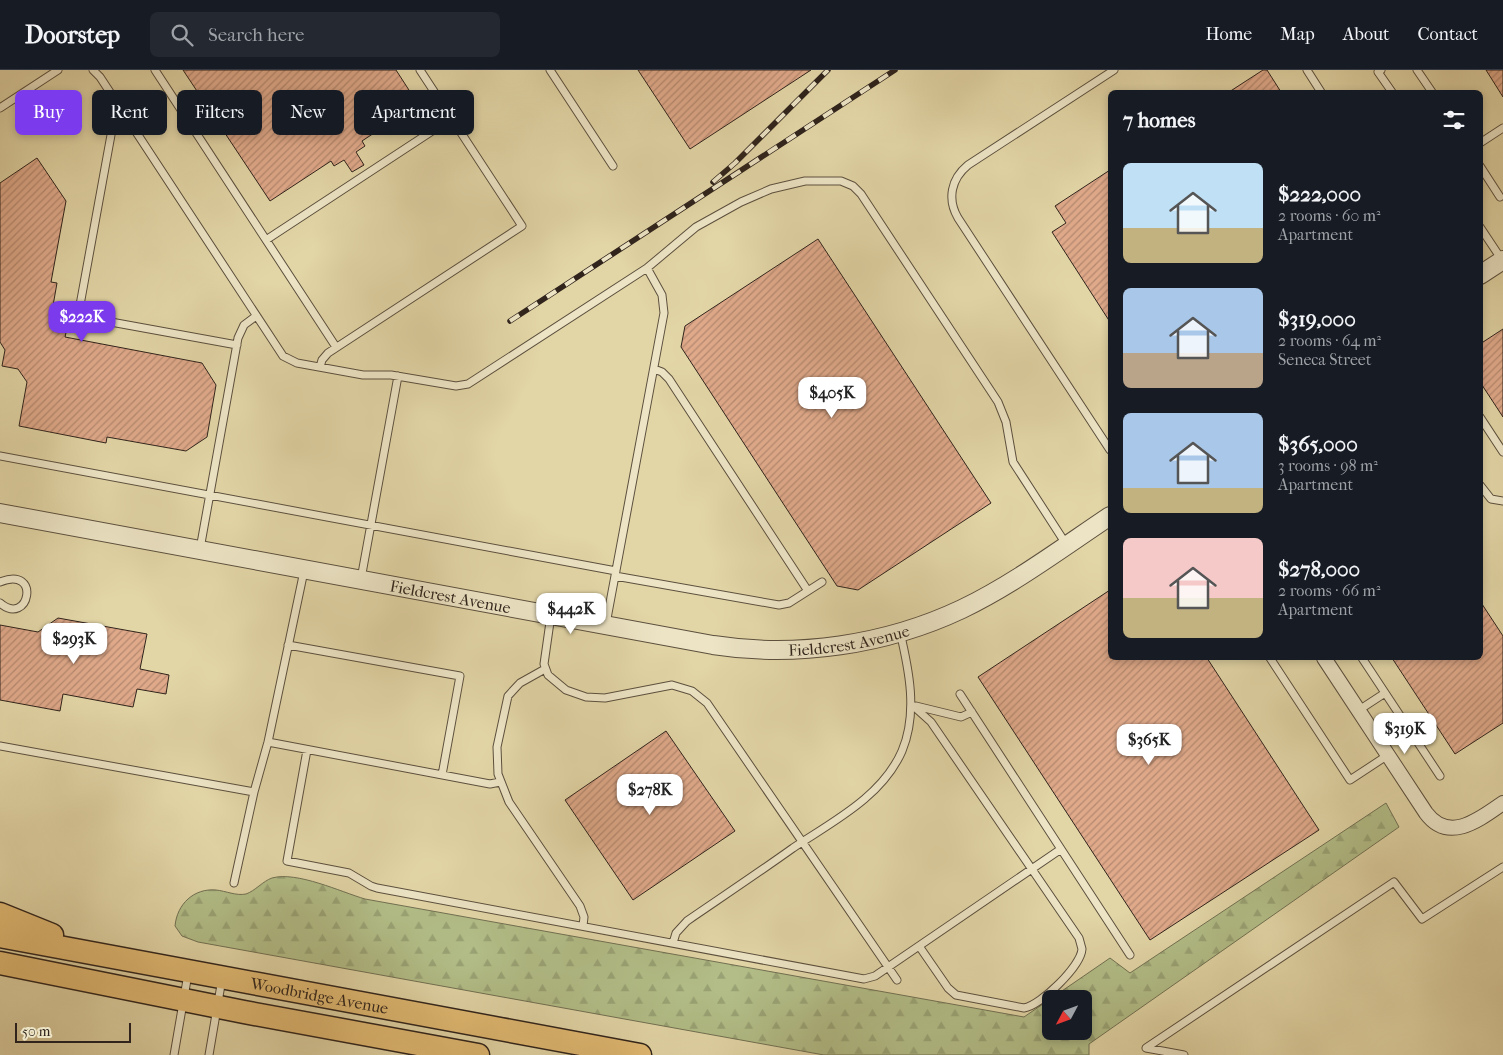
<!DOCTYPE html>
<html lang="en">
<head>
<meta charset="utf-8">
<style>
  body { margin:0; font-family:"IM FELL French Canon",serif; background:#242831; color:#f1f3f6; height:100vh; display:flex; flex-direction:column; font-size:19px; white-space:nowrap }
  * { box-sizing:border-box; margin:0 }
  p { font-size:16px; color:#9ea1a6 }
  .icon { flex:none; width:28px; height:28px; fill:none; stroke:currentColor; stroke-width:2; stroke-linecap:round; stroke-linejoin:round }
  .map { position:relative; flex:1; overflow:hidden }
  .details { position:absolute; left:1108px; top:20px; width:375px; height:570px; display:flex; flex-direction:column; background:#171b24; border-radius:8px; box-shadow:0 2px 8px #0003 }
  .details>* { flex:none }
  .top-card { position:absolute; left:15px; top:20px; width:475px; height:45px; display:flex; gap:10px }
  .needle { width:32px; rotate:229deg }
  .controls { position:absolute; left:1042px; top:920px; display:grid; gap:10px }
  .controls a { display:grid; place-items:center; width:50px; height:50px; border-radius:8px; background:#171b24; box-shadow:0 2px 8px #0003; font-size:25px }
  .scale { position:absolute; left:15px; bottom:12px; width:116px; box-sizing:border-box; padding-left:5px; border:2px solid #30241c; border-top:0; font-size:14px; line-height:18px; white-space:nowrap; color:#30241c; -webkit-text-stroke:4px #ece4c5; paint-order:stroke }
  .price { position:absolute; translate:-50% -42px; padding:0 11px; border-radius:10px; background:#fff; color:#222; font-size:16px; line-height:32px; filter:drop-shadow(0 1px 2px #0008) }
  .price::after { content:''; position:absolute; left:50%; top:30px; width:15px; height:11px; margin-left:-8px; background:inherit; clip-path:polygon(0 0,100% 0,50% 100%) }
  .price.selected { background:#7c3aed; color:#fff }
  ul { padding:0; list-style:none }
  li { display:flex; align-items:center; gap:15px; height:125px; padding:0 15px }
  li span { display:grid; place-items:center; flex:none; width:140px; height:100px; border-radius:8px; color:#555 }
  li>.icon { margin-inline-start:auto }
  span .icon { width:60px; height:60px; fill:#fffc; stroke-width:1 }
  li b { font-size:21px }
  h2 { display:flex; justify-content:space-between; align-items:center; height:60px; padding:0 15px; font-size:21px }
  .pill { padding:0 18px; border-radius:8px; background:#171b24; box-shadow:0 2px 8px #0003; font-size:18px; line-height:45px }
  .pill.selected { background:#7c3aed; color:#fff }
  header { display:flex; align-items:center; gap:30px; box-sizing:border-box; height:70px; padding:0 25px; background:#171b24; border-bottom:1px solid #363941 }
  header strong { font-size:24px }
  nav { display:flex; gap:28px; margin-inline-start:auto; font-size:18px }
  .search { width:350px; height:45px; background:#242831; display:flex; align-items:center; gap:12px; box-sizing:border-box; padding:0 18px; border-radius:8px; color:#9ea1a6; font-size:19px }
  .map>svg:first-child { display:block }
  .forest { fill:url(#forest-firs); stroke:#717052; fill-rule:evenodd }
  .building { fill:url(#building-hatch); stroke:#30241c }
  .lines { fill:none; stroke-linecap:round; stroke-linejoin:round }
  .service-casing { stroke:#5c503e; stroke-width:9 }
  .minor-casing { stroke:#5c503e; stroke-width:16 }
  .tertiary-casing { stroke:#5c503e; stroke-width:20 }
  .primary-casing { stroke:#30241c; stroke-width:25 }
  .service { stroke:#ece4c5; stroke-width:7 }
  .minor { stroke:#ece4c5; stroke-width:14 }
  .tertiary { stroke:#ece4c5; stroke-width:18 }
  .primary { stroke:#e1ba73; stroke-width:22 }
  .rail-casing { stroke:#30241c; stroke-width:5.5 }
  .rail { stroke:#ece4c5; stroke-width:4; stroke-dasharray:11; stroke-linecap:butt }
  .labels { text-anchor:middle; stroke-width:4.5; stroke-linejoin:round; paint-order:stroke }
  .street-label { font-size:16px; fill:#30241c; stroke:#ece4c5 }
</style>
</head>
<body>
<header>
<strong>Doorstep</strong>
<div class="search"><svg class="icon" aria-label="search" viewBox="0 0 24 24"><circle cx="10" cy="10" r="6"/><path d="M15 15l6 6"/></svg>Search here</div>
<nav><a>Home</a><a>Map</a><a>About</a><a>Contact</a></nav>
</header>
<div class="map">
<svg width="1503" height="985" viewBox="0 0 1503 985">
  <defs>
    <pattern id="forest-firs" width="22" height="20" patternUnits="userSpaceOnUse" patternTransform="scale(1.25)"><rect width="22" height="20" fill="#b2bd87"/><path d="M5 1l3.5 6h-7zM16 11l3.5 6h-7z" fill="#99a274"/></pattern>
    <pattern id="building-hatch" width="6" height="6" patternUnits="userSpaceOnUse" patternTransform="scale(1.25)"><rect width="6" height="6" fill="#dfa98a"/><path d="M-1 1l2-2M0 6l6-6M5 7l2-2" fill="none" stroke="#b58970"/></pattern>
  </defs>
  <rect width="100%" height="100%" fill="#e2d5a6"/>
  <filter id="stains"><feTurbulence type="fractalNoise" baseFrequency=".004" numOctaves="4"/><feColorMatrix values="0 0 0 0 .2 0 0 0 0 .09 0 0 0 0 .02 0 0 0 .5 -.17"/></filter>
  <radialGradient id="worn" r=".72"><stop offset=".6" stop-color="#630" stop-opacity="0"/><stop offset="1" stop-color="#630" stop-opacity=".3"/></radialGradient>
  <path class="forest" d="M1386 733 1399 757 1089 974V985H824L198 872 182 866 175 856C177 834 194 818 216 820 226 821 236 826 246 824 255 821 263 811 272 808 297 801 341 822 365 829L1024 947 1110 888 1130 903ZM1051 929H1084V961H1051Z"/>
  <path class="building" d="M183 0H396L418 34 362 71 365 76 356 82 364 95 352 102 344 90 334 96 331 91 270 131Z
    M638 0H811L690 79Z
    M1263 0H1267L1281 22H1229Z
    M1486 0H1503V27Z
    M37 88 66 131 51 212 57 213 51 247 69 250 65 267 202 293 216 315 207 367 186 381 107 367 106 373 19 356 27 312 18 299 2 296 5 280 0 272V113Z
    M1110 100V252L1052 162 1066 153 1055 136Z
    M818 169 991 433 858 520 837 516 681 277 685 256Z
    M1503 259V347L1480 312V274Z
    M1110 520V588H1207L1319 760 1150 870 978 607Z
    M1480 531 1503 566V653L1455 684 1392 588H1480Z
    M58 548 147 564 140 599 169 605 166 624 137 619 133 637 63 624 60 641 0 630V555L38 562Z
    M666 661 735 761 633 830 565 730Z"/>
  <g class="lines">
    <defs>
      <path id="service" d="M93 0 100 7 283 286 297 293 363 305H391L456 316 468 314 647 198 696 157 741 132 771 119 805 111H841L853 116 861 124 998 332 1006 352 1013 392 1066 474
        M155 0 336 277
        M550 0 613 96
        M1307 0 1321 22
        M1381 0 1378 2 1392 22
        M1417 0 1432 22
        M0 38 58 0
        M122 41 113 54 78 246 237 275
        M1480 73 1503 58
        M1480 96 1500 127
        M1480 157 1502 190
        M266 170 452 48
        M320 297 322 290 328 283 522 156 420 0
        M654 299 662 302 669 309 808 521
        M1480 347 1503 382
        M1110 380 958 148C947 129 951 109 968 95L1114 0
        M0 386 616 501
        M1480 415 1491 429 1503 431
        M200 479 238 268 244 255 256 246
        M615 506 779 535 789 533 822 512
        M361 509 398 306
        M0 512C42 495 29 558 0 533
        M551 545 544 594 548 605 566 620 586 627 605 628 672 615 692 621 707 633 897 910
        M606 554 664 243 662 225 647 198
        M288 575 460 606 442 705
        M1270 588 1350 710 1388 685
        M1362 588 1440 706
        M545 599 520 613 508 626 497 677 498 704 509 732 580 836 584 847 583 856
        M960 624 1130 885
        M911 634 931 652 1079 868 1082 879C1081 896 1041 935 1024 938L956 925 948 918 919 876
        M916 636 961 647 972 642
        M1359 640 1385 623
        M268 672 490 714 500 712
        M0 676 254 722
        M307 680 287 791 349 803 371 816 377 818 864 909 875 906 1061 779
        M234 813 254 722 268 672 304 501
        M673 873 676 863 687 851C722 827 758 803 793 778 832 752 882 727 902 681 918 643 909 600 900 562
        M174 985 188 904
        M209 985 222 909
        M1184 985 1146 978 1394 812 1422 849 1503 797"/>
      <path id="minor" d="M1324 588 1426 743C1449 774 1480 749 1503 733"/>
      <g id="tertiary">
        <path d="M1480 205 1503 190"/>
        <path id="s1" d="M0 443 713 575C796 588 886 575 962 539 1014 514 1062 478 1110 446"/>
      </g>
      <g id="primary">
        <path d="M0 844 52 865"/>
        <path id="s2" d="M0 866 640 985"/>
        <path d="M0 893 244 942 478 985"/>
      </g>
    </defs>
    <use href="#service" class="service-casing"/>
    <use href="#minor" class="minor-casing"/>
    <use href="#tertiary" class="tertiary-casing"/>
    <use href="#primary" class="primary-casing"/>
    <use href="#service" class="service"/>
    <use href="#minor" class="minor"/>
    <use href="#tertiary" class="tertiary"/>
    <use href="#primary" class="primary"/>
    <defs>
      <path id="rail" d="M713 112 735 93 828 0
        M510 251 895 0"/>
    </defs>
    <use href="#rail" class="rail-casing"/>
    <use href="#rail" class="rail"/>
  </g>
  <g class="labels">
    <g class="street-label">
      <text dy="6" stroke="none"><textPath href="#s1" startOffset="458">Fieldcrest Avenue</textPath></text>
      <text dy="6" stroke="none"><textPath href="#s1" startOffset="862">Fieldcrest Avenue</textPath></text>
      <text dy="6" stroke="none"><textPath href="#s2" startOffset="325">Woodbridge Avenue</textPath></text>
    </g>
  </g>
  <rect width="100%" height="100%" filter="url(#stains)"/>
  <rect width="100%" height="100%" fill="url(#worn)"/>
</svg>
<div class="controls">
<a><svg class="needle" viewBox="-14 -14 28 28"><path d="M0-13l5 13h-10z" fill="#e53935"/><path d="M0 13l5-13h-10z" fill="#9ea1a6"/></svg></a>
</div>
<div class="scale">50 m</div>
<b class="price selected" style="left:82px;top:273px">$222K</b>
<b class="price" style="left:832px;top:349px">$405K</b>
<b class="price" style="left:571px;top:565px">$442K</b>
<b class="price" style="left:74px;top:595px">$293K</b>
<b class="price" style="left:1405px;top:685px">$319K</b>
<b class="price" style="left:1149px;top:696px">$365K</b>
<b class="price" style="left:650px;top:746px">$278K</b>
<div class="top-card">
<a class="pill selected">Buy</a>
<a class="pill">Rent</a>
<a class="pill">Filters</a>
<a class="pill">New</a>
<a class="pill">Apartment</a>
</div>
<section class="details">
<h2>7 homes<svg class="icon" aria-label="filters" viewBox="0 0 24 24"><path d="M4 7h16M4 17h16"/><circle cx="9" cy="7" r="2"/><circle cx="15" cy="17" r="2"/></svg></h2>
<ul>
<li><span style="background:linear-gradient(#bfe0f5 65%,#c2b280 0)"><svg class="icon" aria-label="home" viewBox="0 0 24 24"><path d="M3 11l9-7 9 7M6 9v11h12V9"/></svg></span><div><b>$222,000</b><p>2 rooms · 60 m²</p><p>Apartment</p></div></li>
<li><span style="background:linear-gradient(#a9c7e8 65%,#b9a48a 0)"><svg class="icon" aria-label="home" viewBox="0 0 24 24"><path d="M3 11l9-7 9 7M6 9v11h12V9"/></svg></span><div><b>$319,000</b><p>2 rooms · 64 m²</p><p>Seneca Street</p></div></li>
<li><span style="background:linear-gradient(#a9c7e8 75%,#c2b280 0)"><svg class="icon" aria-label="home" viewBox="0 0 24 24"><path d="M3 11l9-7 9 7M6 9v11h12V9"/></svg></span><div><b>$365,000</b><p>3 rooms · 98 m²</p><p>Apartment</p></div></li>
<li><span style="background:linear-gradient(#f6c9c9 60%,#c2b280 0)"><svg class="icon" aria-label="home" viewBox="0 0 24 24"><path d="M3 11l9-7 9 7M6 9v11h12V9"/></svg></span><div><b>$278,000</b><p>2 rooms · 66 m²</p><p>Apartment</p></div></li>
</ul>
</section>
</div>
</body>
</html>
